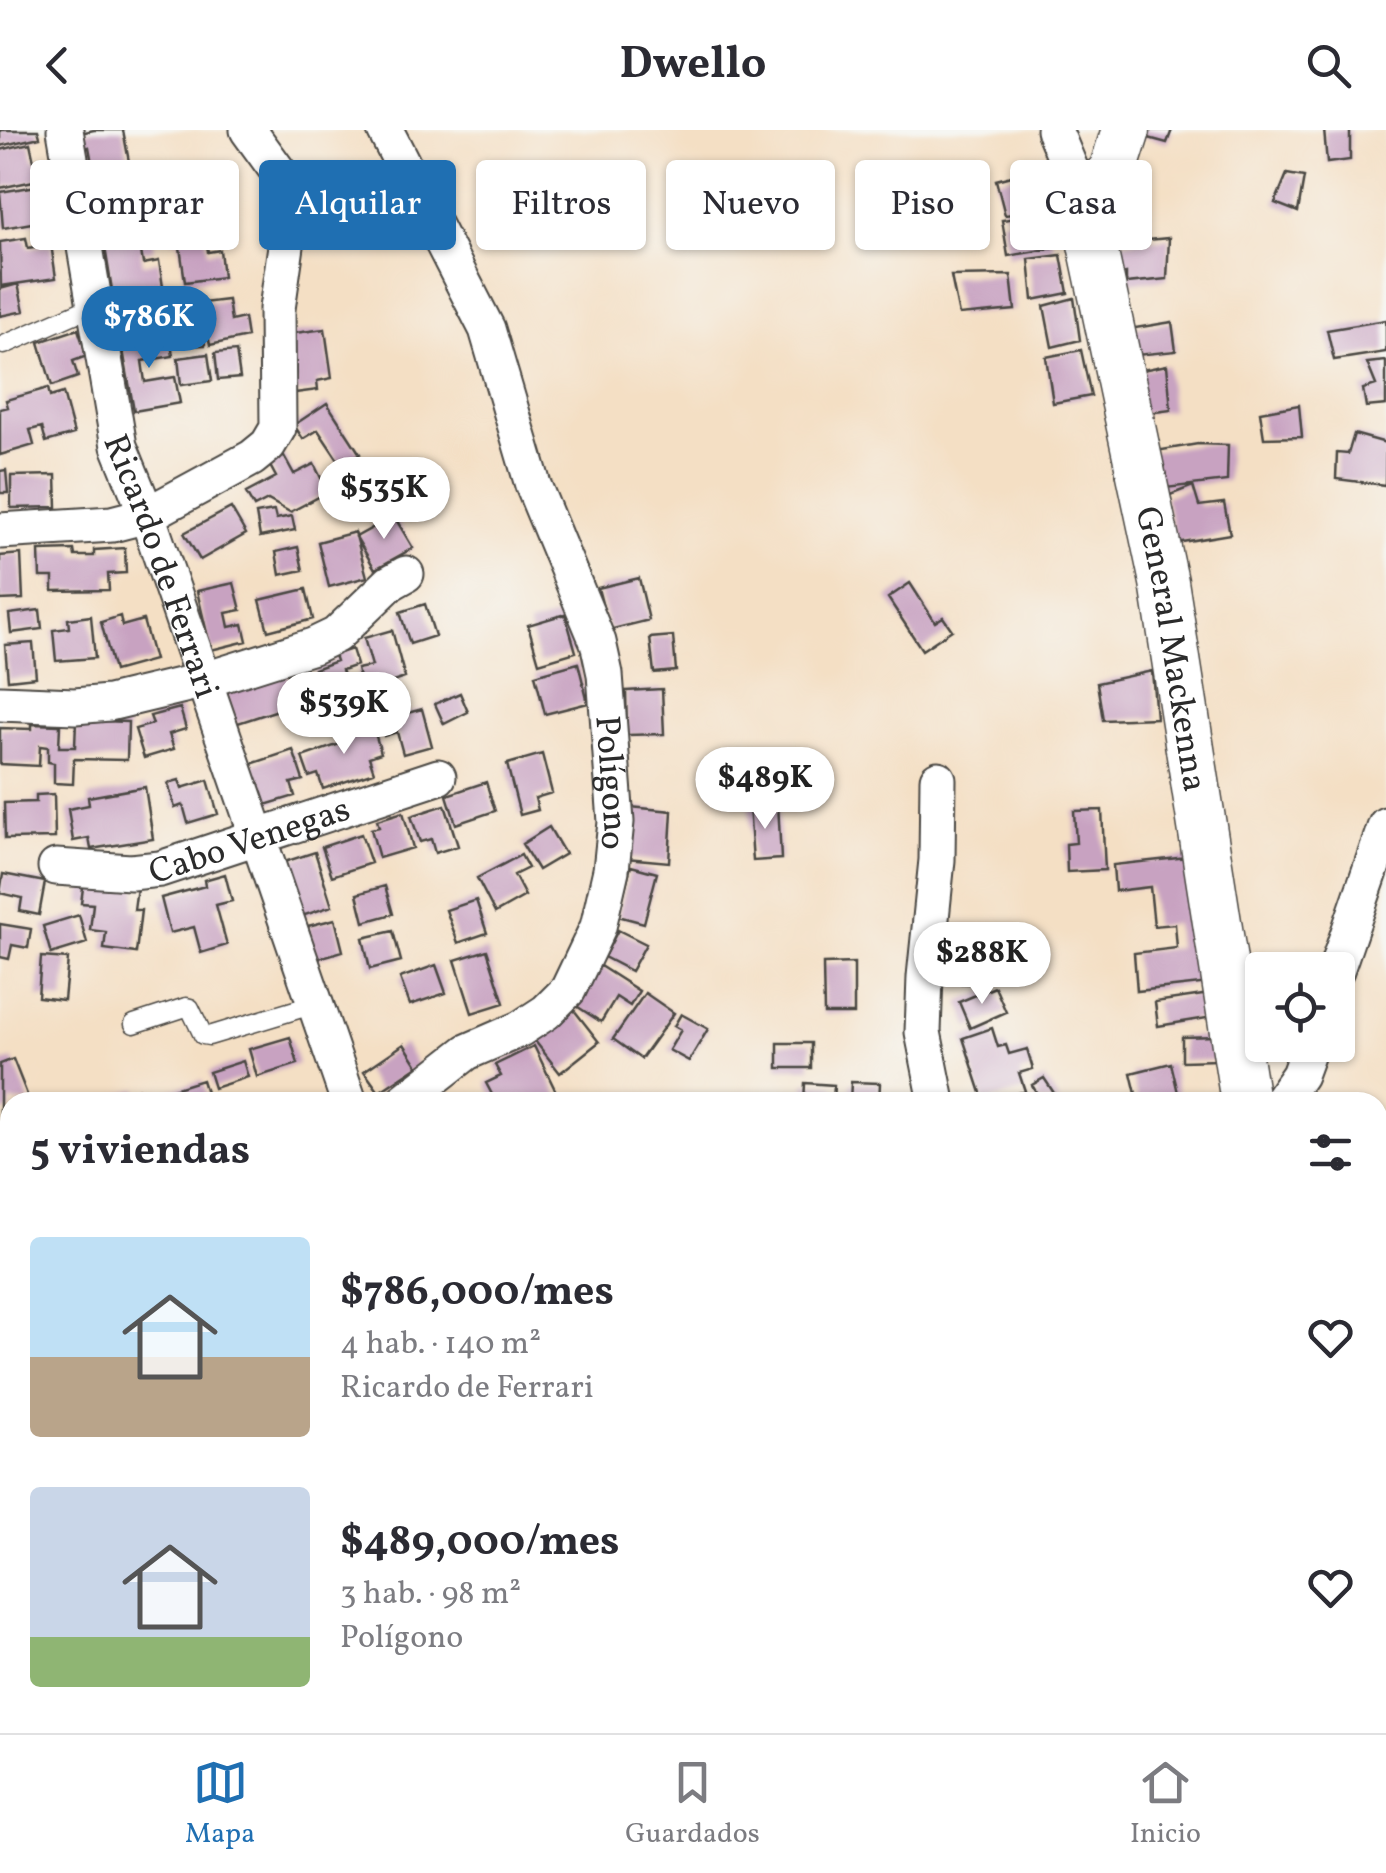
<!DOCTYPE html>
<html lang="es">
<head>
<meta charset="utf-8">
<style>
  body { margin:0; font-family:Vollkorn,serif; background:#f2f2f3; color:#2b2b33; height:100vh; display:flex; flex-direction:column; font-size:38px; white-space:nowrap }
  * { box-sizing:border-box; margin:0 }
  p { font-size:32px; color:#7c7c81 }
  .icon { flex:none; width:55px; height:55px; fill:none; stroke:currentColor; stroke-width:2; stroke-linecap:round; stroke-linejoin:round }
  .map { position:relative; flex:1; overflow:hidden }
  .sheet { position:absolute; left:0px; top:962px; width:1388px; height:642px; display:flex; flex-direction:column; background:#fff; border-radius:30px 30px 0 0; box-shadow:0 2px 8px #0004 }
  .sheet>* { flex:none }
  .top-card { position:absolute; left:30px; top:30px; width:1328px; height:90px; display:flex; gap:20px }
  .tools { position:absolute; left:1245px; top:822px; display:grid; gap:20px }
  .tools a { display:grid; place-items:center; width:110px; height:110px; border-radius:10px; background:#fff; box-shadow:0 2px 8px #0004; font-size:50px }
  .price { position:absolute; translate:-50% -85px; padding:0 22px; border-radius:35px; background:#fff; color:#222; font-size:32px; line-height:65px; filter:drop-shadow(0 2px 5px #0008) }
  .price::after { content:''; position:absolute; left:50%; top:60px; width:30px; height:22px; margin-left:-15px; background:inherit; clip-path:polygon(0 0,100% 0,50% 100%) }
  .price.selected { background:#1f6fb2; color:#fff }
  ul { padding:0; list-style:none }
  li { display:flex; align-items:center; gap:30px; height:250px; padding:0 30px }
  li span { display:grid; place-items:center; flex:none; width:280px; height:200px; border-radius:10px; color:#555 }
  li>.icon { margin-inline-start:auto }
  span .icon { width:120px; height:120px; fill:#fffc; stroke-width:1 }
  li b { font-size:42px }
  h2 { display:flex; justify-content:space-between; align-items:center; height:120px; padding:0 30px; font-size:42px }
  .pill { padding:0 35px; border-radius:10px; background:#fff; box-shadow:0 2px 8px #0004; font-size:35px; line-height:90px }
  .pill.selected { background:#1f6fb2; color:#fff }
  header { display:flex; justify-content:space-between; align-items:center; height:130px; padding:0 30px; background:#fff; font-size:45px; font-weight:700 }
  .dock { display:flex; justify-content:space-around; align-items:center; height:140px; border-top:2px solid #e1e1e2; background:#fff; font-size:28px; color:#7c7c81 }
  .dock a { display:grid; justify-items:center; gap:5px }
  .dock .selected { color:#1f6fb2 }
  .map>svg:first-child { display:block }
  .building { fill:#c8a2c1 }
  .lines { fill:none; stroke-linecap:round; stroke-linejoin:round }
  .lane-casing { stroke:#494642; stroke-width:21 }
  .street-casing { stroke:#494642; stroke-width:39 }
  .secondary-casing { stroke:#494642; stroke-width:51 }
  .lane { stroke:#fff; stroke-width:18 }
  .street { stroke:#fff; stroke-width:35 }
  .secondary { stroke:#fff; stroke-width:48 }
  .labels { text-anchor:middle; stroke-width:8; stroke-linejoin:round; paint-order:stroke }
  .street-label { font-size:35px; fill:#2b2b2b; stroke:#f6f6f2 }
</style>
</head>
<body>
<header><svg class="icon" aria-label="back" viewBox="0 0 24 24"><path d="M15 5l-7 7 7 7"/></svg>Dwello<svg class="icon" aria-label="search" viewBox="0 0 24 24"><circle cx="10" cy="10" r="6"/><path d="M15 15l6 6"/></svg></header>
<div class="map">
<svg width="1386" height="1603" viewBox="0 0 1386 1603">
  <rect width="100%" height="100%" fill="#f6f6f2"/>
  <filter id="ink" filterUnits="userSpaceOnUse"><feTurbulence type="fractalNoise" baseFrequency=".01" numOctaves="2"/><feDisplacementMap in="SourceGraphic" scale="20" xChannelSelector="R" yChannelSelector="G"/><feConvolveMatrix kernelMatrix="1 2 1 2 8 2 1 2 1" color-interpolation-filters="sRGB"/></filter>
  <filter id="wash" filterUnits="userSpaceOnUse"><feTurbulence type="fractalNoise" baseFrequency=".0048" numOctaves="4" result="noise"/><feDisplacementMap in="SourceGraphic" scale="40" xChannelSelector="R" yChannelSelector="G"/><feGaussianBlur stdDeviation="2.25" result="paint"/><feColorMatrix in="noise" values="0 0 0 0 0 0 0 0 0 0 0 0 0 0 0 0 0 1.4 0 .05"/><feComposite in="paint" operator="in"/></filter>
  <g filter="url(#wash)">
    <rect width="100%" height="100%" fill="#f4dfc4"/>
    <g id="blocks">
      <path class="building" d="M0 0H38L40 7 0 16Z
        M94 0H123L130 37 94 44 89 17 83 19 80 3Z
        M1135 0H1172L1167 13 1134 4Z
        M1324 0H1350V30L1327 33Z
        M30 13 34 31 44 29 48 48 0 58V20Z
        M1034 40 1040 81 1005 85 996 50Z
        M1287 44 1304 47 1298 82 1275 73Z
        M37 56 40 73 52 72 55 89 3 98 0 62Z
        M215 73 218 98 205 100 208 122 220 120 223 147 185 152 179 110 172 111 171 103 178 102 175 78Z
        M1046 84 1054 118 1008 126 1002 90Z
        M150 91 154 119 141 121 143 134 159 131 165 170 115 178 102 99Z
        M26 108 28 118 51 114 56 148 1 156 0 112Z
        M1169 108 1167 149 1126 153V143L1111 146 1105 114Z
        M1061 125 1068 163 1033 170 1029 129Z
        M1011 145 1015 180 959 185 951 146Z
        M18 154 24 181 0 186V159Z
        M1074 168 1080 210 1052 217 1044 176Z
        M228 170 231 191 244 188 247 207 210 215 202 173Z
        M202 173 205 215 185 216 183 200 189 199 187 174Z
        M1386 190V222L1334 230 1327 200Z
        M1172 192 1176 221 1127 226 1123 200Z
        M78 199 87 226 73 231 78 247 52 256 39 212Z
        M325 199 332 248 317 251 318 260 295 263 287 204Z
        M169 201 173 226 142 231 145 252 175 247 180 273 134 281 121 209Z
        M1081 220 1091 266 1053 273 1046 227Z
        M236 221 240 248 218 250 215 223Z
        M208 224 212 251 181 255 178 228Z
        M1386 231V275L1366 277 1363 259 1376 255 1367 233Z
        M1167 235 1171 280 1140 284 1132 242Z
        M48 258 50 267 63 263 74 304 46 312 42 297 30 300 34 315 0 325V279L8 277 6 270Z
        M327 273 360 324 342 336 318 300 303 309 294 295Z
        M1299 275 1302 307 1264 308 1260 282Z
        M1354 304 1386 313 1385 355 1336 349 1337 323 1348 324Z
        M1198 314 1228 315 1227 351 1157 359 1150 322Z
        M283 324 294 344 314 334 328 362 290 382 268 370 254 377 246 363 276 347 268 332Z
        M6 340 8 363H0V341Z
        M56 345 57 377 11 378V346Z
        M1193 356 1199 376 1224 373 1230 404 1176 413 1165 367Z
        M231 378 246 404 200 430 184 403Z
        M274 381 276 389 292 386 295 400 260 407 256 384Z
        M394 386 413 418 375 439 356 407Z
        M355 402 367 447 329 457 318 412Z
        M298 417 303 440 280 445 276 422Z
        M125 418 126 443 108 444 109 460 53 461V447H40L39 421 74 420 75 426H94V420Z
        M21 424 23 469 0 470V426Z
        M639 448 649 490 609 500 598 458Z
        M234 453 241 480 226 483 229 497 243 494 247 511 211 520 197 461Z
        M910 453 935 492 943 487 952 500 922 520 888 468Z
        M306 459 313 489 268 501 260 470Z
        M425 474 435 506 410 514 400 482Z
        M40 480 42 499 11 503 9 484Z
        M565 484 576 522 539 533 528 495Z
        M91 486 95 528 56 531 53 500 69 498 68 489Z
        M120 486 122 496 143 490 154 530 114 541 101 492Z
        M392 500 405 548 380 556 382 566 365 571 357 539 372 536 364 508Z
        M673 506 676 541 654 543 650 508Z
        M33 513 36 547 8 550 5 515Z
        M352 519 357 535 342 540 348 556 322 565 314 539 336 531 334 525Z
        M578 533 588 573 545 584 535 545Z
        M286 540 291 555 309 548 315 568 235 594 224 561Z
        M1152 541 1156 588 1103 590 1097 553Z
        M662 559 664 604 627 605 626 561Z
        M460 563 468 582 444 594 435 574Z
        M180 578 186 599 169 604 174 619 144 628 135 599 153 594 150 586Z
        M422 579 432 616 403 624 397 602 384 606 378 586 396 581 397 586Z
        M76 590 128 592 127 630 74 629 73 654 54 653V633L48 632V617L40 616 39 636 0 634V598L32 599V594L60 595 59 617H75Z
        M357 591 361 604 374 600 381 623 369 627 374 642 323 659 318 644 309 647 302 627 340 614 335 599Z
        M293 620 303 650 291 653 295 666 265 675 251 634Z
        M542 624 552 663 535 668 538 680 520 685 507 634Z
        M179 650 182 658 208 650 218 684 188 693 183 675 175 678 168 653Z
        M486 652 495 681 456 694 447 665Z
        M145 657 153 709 91 719 89 708 73 711 68 679 89 675 88 667Z
        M54 664 55 708 5 709 4 673 36 672V665Z
        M778 673 781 729 753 731 749 675Z
        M445 675 458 716 435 723 431 709 420 712 411 686Z
        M630 677 672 681 669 732 626 728Z
        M1102 680 1105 740 1067 742 1066 714 1076 713 1074 681Z
        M403 682 413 718 379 728 371 699 379 697 377 690Z
        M549 697 565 724 538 740 522 714Z
        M361 704 371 733 332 746 322 717Z
        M315 722 332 776 302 786 284 732Z
        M521 725 528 738 514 745 525 766 495 783 477 748Z
        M1197 726 1210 853 1137 861 1134 823 1177 818 1175 794 1154 796 1150 757 1115 761 1113 735Z
        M631 736 657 743 644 793 618 786Z
        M3 744 45 752 39 785 20 781 22 768 0 763Z
        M225 744 232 771 216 775 227 815 201 823 194 797 170 803 161 768 205 756 204 750Z
        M84 750 137 757 134 780H141L136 823 104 819 106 802 90 800 93 774 81 773Z
        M385 756 393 784 364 792 357 764Z
        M476 770 487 803 458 813 446 780Z
        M79 785 87 813 51 824 43 796Z
        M335 789 343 821 316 829 308 796Z
        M0 794 31 799 28 818 12 815 9 829 0 827Z
        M962 797 984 798 981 854 958 853Z
        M618 800 646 814 631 841 604 827Z
        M393 801 401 831 370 839 363 808Z
        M487 820 504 873 472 883 455 830Z
        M41 827 68 829 64 870 38 867Z
        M854 833V884H824L823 834Z
        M436 835 446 863 410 875 400 848Z
        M600 836 639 861 630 876 616 867 601 892 575 875Z
        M995 857 1006 882 970 898 959 872Z
        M645 863 674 883 641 929 613 909Z
        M1210 864 1213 887 1158 896 1155 872Z
        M574 880 599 912 560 943 535 911Z
        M681 884 708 899 689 931 669 920 681 900 674 896Z
        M992 898 998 917 1006 915 1009 924 1027 919 1033 939 1019 943 1025 961 984 972 963 908Z
        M1217 906 1218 930 1182 931V907Z
        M290 907 298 934 257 947 249 919Z
        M778 913H811V938H778Z
        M404 914 418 936 379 962 364 941Z
        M534 916 561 972H508L506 968 496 972 486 953 501 946 495 935Z
        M13 929 30 972H10V980L0 984V934Z
        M243 931 248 947 214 958 209 942Z
        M1171 933 1179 967 1138 972 1131 943Z
        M1044 948 1060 972H1031L1039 967 1032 955Z
        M202 950 209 972H171L167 961Z
        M851 952 880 953 879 972H850Z
        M805 953 834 955 833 972H804Z
        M138 959 140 966 155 962 157 972H100L99 969Z
        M1378 1236H1386V1257H1378Z
        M1386 1338V1421H1385L1378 1394V1341Z
        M455 1595H607V1597L562 1603H456Z
        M828 1595H885L886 1603H829Z
        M1217 1595H1256L1261 1603H1222Z
        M1315 1595H1354L1357 1601 1320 1603Z"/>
    </g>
  </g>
  <g filter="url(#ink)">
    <use href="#blocks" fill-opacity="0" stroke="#494642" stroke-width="2.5"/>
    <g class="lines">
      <defs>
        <path id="lane" d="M4 215 95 175
          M134 894 186 877 190 878 203 905 209 906 315 874
          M0 1296 10 1321"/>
        <g id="street">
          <path id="s1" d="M65 0 119 316 147 385 349 972"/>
          <path id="s2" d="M385 0 487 199 533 355 598 512 605 544 616 692 611 740 598 797 568 860 546 882 520 899 467 922 403 972"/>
          <path d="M1054 0 1082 67"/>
          <path d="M0 401 112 394 147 385 252 328 268 315 278 298 277 179 292 74 285 51 248 0"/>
          <path d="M0 573 75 576 109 573 205 550 313 516 336 505 390 453 406 444"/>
          <path id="s3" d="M56 737 131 742 160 739 438 647"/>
          <path d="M1336 840 1386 695"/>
          <path d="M937 972 923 902 925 847 937 730 938 649"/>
          <path d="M1280 972 1299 945 1310 915"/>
          <path d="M0 1145 10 1154"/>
          <path d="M429 1595V1603"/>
          <path d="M810 1595 811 1603"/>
        </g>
        <g id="secondary">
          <path id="s4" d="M1126 0 1112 44 1082 67 1164 452 1245 972"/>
          <path d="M1378 1457 1386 1483"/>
          <path d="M1097 1595 1099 1603"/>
          <path d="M1295 1595 1299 1603"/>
          <path d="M702 1603 716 1595"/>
        </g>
      </defs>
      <use href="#lane" class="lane-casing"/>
      <use href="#street" class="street-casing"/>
      <use href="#secondary" class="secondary-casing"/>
      <use href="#lane" class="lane"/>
      <use href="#street" class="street"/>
      <use href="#secondary" class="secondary"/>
    </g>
  </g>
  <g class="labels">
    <g class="street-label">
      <text dy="12" stroke="none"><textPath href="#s1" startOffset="448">Ricardo de Ferrari</textPath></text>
      <text dy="12" stroke="none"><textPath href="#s4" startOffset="545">General Mackenna</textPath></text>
      <text dy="12" stroke="none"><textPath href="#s2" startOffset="698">Polígono</textPath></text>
      <text dy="12" stroke="none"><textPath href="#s3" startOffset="198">Cabo Venegas</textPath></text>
    </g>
  </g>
</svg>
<div class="tools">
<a><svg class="icon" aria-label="locate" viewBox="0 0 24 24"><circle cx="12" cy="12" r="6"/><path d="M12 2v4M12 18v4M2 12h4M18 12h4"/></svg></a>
</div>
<b class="price selected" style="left:149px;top:241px">$786K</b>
<b class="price" style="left:384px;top:412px">$535K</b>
<b class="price" style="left:344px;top:627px">$539K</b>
<b class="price" style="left:765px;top:702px">$489K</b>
<b class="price" style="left:982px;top:877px">$288K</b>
<div class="top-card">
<a class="pill">Comprar</a>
<a class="pill selected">Alquilar</a>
<a class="pill">Filtros</a>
<a class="pill">Nuevo</a>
<a class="pill">Piso</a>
<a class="pill">Casa</a>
</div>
<section class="sheet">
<h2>5 viviendas<svg class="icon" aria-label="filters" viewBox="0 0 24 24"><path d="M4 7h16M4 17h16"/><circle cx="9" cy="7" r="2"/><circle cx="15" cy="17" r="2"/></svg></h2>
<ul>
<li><span style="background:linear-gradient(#bfe0f5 60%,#b9a48a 0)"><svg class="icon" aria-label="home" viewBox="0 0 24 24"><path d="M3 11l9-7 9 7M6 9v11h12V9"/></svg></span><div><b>$786,000/mes</b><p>4 hab. · 140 m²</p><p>Ricardo de Ferrari</p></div><svg class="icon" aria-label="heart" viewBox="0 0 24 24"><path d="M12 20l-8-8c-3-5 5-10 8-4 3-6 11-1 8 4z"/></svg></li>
<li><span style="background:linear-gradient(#c9d6e8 75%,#8fb573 0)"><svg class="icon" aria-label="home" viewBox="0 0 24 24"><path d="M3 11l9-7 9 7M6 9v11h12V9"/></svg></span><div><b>$489,000/mes</b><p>3 hab. · 98 m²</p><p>Polígono</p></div><svg class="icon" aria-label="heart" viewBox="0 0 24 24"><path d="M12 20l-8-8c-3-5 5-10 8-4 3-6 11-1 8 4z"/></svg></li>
</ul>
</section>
</div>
<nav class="dock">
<a class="selected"><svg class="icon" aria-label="map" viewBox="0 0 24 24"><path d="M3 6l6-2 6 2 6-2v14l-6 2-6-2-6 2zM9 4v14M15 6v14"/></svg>Mapa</a>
<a><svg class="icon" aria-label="saved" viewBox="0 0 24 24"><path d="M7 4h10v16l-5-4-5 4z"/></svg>Guardados</a>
<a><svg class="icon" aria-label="home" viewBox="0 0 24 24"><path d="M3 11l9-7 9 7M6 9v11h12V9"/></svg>Inicio</a>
</nav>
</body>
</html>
